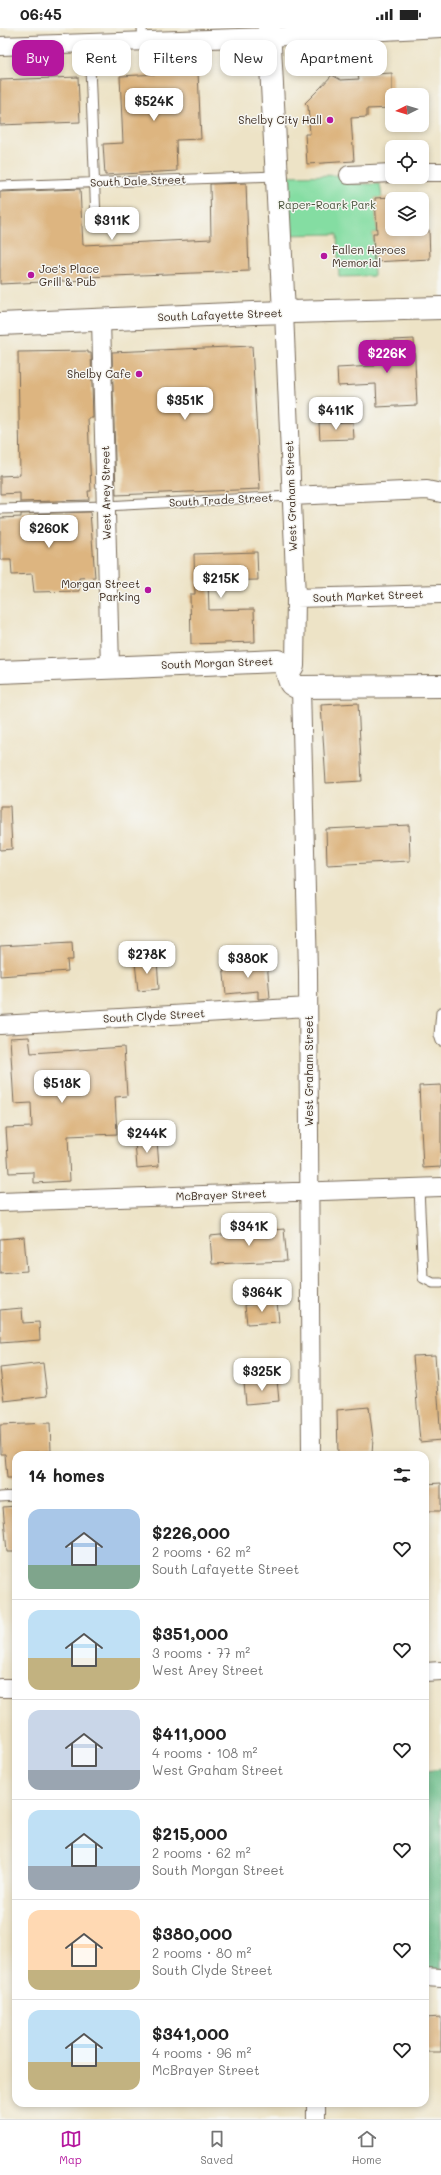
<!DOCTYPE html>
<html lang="en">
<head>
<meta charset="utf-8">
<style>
  body { margin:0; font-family:Mali,sans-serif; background:#f6f6f6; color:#222; height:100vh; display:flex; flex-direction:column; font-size:15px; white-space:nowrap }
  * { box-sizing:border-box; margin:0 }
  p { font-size:13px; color:#767676 }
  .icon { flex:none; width:22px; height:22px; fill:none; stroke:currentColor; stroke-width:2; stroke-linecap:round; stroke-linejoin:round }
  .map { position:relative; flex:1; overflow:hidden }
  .panel { position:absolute; left:12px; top:1423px; width:417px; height:656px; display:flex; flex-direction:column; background:#fff; border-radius:12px; box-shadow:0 2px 6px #0003 }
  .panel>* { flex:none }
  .top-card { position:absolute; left:12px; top:12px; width:417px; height:36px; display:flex; gap:8px }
  .needle { width:26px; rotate:265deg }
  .tools { position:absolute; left:385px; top:60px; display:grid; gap:8px }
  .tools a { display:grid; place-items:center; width:44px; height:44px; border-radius:8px; background:#fff; box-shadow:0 2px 6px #0003; font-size:20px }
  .price { position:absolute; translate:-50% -34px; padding:0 9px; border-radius:8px; background:#fff; color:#222; font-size:13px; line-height:26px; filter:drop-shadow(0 1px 2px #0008) }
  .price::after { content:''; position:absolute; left:50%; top:24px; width:12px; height:9px; margin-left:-6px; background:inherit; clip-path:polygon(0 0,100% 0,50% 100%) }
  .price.selected { background:#b5179e; color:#fff }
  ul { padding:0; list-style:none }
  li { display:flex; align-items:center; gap:12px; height:100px; padding:0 16px }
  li+li { border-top:1px solid #e0e0e0 }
  li span { display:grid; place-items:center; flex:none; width:112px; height:80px; border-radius:12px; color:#555 }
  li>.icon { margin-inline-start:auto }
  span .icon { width:48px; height:48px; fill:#fffc; stroke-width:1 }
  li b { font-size:17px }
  h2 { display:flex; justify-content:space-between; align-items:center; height:48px; padding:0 16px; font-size:17px }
  .pill { padding:0 14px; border-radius:12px; background:#fff; box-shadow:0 2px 6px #0003; font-size:14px; line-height:36px }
  .pill.selected { background:#b5179e; color:#fff }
  .status { display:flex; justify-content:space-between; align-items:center; height:28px; padding:0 20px; background:#fff; direction:ltr }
  .status svg { height:11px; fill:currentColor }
  .dock { display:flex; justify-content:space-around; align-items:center; height:56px; border-top:1px solid #e0e0e0; background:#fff; font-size:11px; color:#767676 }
  .dock a { display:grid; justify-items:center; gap:2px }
  .dock .selected { color:#b5179e }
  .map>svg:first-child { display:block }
  .green { fill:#84dda2; stroke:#608460 }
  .forest { fill:#6bbc88; stroke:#537353 }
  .building { fill:#ddb580 }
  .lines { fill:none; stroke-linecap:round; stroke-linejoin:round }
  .lane-casing { stroke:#796b59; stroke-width:11 }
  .street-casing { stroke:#796b59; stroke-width:20 }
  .secondary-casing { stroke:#796b59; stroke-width:24 }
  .primary-casing { stroke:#796b59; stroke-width:24 }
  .lane { stroke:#fff; stroke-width:9 }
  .street { stroke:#fff; stroke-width:18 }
  .secondary { stroke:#fff; stroke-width:22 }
  .primary { stroke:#fff; stroke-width:22 }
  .poi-dot { fill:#b5179e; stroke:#f6f6f2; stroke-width:1.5 }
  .labels { text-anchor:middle; stroke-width:3; stroke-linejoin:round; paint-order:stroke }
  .poi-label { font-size:11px; fill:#3b2a1e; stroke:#f6f6f2; text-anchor:end }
  .street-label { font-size:11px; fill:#3b2a1e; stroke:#f6f6f2 }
  .park-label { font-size:11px; fill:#4d573f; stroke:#f6f6f2 }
</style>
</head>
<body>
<div class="status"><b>06:45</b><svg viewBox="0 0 49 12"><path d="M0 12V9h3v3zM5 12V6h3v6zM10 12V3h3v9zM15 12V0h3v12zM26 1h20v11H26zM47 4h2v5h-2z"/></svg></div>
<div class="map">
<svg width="441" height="2091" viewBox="0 0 441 2091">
  <rect width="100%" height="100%" fill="#f6f6f2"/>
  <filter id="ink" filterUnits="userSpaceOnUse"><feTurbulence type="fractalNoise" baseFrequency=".025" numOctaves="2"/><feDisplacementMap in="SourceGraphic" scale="8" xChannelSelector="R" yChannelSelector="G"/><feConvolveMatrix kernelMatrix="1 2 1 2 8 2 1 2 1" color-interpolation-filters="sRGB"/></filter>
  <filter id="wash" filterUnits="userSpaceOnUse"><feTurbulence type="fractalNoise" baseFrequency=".012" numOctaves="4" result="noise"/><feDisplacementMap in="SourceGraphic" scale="16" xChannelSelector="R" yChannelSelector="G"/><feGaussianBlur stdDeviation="0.9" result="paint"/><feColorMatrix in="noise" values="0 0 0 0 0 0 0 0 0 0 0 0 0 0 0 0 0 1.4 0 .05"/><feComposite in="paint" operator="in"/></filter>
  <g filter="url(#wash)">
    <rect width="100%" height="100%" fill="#ede3c6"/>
    <path class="green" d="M349 147 352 155 354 156H380L382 170H375L377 205H373L374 248 339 249 337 206 280 207 277 148Z"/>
    <path class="forest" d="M441 1741V1950L425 1949V1743Z"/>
    <g id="blocks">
      <path class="building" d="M198 44 201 111 176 112 177 143 105 147 103 116 123 115 120 48Z
        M392 45V80L367 81V89L351 90 354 133 307 136 305 106H310L308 78 305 75 321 59 332 47 341 52 359 51 358 47Z
        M78 49 80 94 0 97V52Z
        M246 155 249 243 85 249V252L0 256V164L80 161 83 217 211 211 210 156Z
        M392 169V201L429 202 430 231 374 234 373 205H377L375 170Z
        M414 311 417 377 377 379 376 356 338 358 337 340 375 338 373 313Z
        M252 318 260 461 116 467 112 324Z
        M88 323V325H91L93 390H88L91 463H88L89 472 20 474V465L0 466V448L20 447 18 324Z
        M353 394 354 411 320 412 319 395Z
        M90 484 95 549 79 550V563L34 564 32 546 12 547 11 532H0V490L21 489V486Z
        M257 524 258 552 208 553 209 582 254 581 255 614 191 616 190 566H195L194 526Z
        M358 675 362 753 326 755 321 677Z
        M0 778H10L12 821 0 822Z
        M409 797 410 833 327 837 326 801Z
        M72 914 73 932H67L68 943 0 948V918Z
        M157 932 159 961 138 963 135 934Z
        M267 933 270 970 258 971V963L226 966 223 937Z
        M29 1009 31 1025 124 1019 127 1068 115 1069 117 1106 68 1108 70 1153 34 1155V1144L9 1145 6 1100 32 1099 31 1075 14 1076 10 1010Z
        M441 1057V1139L423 1140 419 1058Z
        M157 1113 159 1138 137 1140 135 1114Z
        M284 1201 287 1233 212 1236 210 1208Z
        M24 1209 27 1243 0 1245V1211Z
        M277 1274 279 1294 247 1296 245 1277Z
        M22 1280 23 1295 39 1294 40 1312 0 1315V1282Z
        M435 1327 441 1412 420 1414 413 1328Z
        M43 1335 47 1368 4 1373 0 1340Z
        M277 1352 279 1373 246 1376 244 1355Z
        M369 1379 373 1411 372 1425 338 1427 337 1382Z
        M50 1395 51 1423 16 1425V1450H7L5 1426H1L0 1397Z
        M441 1455V1483H425V1456Z
        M16 1478V1524H7L3 1479Z
        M441 1989V2024H425V1990Z"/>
    </g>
  </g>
  <g filter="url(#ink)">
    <use href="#blocks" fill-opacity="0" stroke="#796b59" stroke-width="1"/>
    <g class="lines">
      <defs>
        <path id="lane" d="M142 0 143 12
          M89 13 96 192
          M0 158 276 148
          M0 481 106 478 291 468
          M441 984 439 1007 441 1013
          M419 1160 423 1250 433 1255H441
          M0 1469 16 1468"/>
        <path id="street" d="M0 18 269 9 441 0
          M422 144H441
          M349 147 392 145
          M284 284 296 570 295 638 288 650
          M101 292 110 639
          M291 468 427 462 441 465
          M296 570 441 566
          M301 660 308 944 311 1427
          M0 997 308 979
          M0 1174 441 1159
          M425 1644 441 1643
          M0 1660H16
          M425 1949 441 1950
          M316 2075V2091"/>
        <path id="secondary" d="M269 0 284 284
          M0 644 278 633C289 637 286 648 291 656L296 659 441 658"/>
        <path id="primary" d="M0 296 254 285 441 280"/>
      </defs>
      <use href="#lane" class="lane-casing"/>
      <use href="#street" class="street-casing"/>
      <use href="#secondary" class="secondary-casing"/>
      <use href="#primary" class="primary-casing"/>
      <use href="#lane" class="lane"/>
      <use href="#street" class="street"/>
      <use href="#secondary" class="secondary"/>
      <use href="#primary" class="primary"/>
    </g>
  </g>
  <g class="poi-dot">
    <circle cx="330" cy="92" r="4"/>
    <circle cx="324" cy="228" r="4"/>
    <circle cx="31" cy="247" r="4"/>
    <circle cx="139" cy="346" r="4"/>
    <circle cx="148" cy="562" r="4"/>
  </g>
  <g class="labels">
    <g class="poi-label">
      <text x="322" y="96">Shelby City Hall</text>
      <text x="332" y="226" text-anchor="start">Fallen Heroes<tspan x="332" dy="13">Memorial</tspan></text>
      <text x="39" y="245" text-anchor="start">Joe's Place<tspan x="39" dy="13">Grill &amp; Pub</tspan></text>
      <text x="131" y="350">Shelby Cafe</text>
      <text x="140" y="560">Morgan Street<tspan x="140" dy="13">Parking</tspan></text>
    </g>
    <g class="street-label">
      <text transform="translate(138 153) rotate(-2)" y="4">South Dale Street</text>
      <text transform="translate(220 287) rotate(-2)" y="4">South Lafayette Street</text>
      <text transform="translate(106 465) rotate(-91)" y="4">West Arey Street</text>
      <text transform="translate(291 468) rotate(-92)" y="4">West Graham Street</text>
      <text transform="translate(221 472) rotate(-3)" y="4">South Trade Street</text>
      <text transform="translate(368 568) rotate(-2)" y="4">South Market Street</text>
      <text transform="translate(217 635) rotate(-2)" y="4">South Morgan Street</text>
      <text transform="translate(154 988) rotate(-3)" y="4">South Clyde Street</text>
      <text transform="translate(309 1043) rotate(-90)" y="4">West Graham Street</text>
      <text transform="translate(221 1167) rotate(-2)" y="4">McBrayer Street</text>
    </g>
    <g class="park-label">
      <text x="327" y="181">Raper-Roark Park</text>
    </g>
  </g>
</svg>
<div class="tools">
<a><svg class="needle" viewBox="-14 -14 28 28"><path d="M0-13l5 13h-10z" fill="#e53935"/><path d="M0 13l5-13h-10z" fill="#767676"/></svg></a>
<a><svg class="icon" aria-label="locate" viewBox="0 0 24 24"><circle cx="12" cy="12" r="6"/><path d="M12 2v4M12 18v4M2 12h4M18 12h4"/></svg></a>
<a><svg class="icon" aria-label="layers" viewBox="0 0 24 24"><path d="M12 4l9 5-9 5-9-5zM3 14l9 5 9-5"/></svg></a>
</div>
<b class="price" style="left:154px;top:94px">$524K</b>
<b class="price" style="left:112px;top:213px">$311K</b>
<b class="price selected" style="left:387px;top:346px">$226K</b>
<b class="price" style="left:185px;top:393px">$351K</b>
<b class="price" style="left:336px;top:403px">$411K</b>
<b class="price" style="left:49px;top:521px">$260K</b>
<b class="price" style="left:221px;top:571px">$215K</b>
<b class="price" style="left:147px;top:947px">$278K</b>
<b class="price" style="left:248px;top:951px">$380K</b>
<b class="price" style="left:62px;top:1076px">$518K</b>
<b class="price" style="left:147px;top:1126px">$244K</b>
<b class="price" style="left:249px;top:1219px">$341K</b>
<b class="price" style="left:262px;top:1285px">$364K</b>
<b class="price" style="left:262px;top:1364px">$325K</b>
<div class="top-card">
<a class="pill selected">Buy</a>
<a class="pill">Rent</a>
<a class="pill">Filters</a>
<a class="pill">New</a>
<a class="pill">Apartment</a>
</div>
<section class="panel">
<h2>14 homes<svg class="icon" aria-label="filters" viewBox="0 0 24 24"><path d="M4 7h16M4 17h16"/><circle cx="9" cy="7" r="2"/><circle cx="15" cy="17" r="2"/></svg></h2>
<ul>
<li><span style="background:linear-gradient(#a9c7e8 70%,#7fa58c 0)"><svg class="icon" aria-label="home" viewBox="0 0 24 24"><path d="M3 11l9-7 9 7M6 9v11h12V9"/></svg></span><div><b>$226,000</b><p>2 rooms · 62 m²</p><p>South Lafayette Street</p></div><svg class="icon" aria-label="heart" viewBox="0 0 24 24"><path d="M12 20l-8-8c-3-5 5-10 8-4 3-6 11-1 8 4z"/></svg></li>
<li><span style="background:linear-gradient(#bfe0f5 60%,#c2b280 0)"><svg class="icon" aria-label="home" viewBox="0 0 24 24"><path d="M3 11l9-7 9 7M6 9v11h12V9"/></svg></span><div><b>$351,000</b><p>3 rooms · 77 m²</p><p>West Arey Street</p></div><svg class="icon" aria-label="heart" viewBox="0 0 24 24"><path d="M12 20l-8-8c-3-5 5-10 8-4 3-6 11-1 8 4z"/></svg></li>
<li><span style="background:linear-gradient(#c9d6e8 75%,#9aa5b1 0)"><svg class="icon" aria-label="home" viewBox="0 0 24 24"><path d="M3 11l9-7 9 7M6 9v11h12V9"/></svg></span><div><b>$411,000</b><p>4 rooms · 108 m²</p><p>West Graham Street</p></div><svg class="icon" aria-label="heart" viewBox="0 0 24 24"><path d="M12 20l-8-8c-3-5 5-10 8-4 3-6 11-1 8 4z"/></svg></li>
<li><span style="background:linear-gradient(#bfe0f5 70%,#9aa5b1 0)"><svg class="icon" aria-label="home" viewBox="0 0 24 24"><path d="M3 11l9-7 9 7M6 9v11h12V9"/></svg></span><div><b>$215,000</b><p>2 rooms · 62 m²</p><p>South Morgan Street</p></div><svg class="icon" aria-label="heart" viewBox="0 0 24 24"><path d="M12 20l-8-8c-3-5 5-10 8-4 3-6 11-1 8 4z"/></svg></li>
<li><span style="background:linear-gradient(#ffd9b3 75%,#c2b280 0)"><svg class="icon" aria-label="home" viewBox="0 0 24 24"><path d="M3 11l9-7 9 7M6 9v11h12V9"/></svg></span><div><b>$380,000</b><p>2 rooms · 80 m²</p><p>South Clyde Street</p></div><svg class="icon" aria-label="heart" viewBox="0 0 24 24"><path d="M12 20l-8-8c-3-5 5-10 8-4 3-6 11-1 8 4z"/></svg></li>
<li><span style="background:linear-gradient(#bfe0f5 65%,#c2b280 0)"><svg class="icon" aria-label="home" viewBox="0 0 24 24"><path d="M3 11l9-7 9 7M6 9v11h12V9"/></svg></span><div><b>$341,000</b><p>4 rooms · 96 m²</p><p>McBrayer Street</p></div><svg class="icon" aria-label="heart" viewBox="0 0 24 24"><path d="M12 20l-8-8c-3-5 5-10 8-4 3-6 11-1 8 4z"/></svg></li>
</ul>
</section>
</div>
<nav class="dock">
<a class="selected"><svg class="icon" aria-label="map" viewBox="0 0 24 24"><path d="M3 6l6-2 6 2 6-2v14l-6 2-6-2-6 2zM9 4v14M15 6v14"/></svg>Map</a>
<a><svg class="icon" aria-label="saved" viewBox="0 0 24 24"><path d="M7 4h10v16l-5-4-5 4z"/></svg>Saved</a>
<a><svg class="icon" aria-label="home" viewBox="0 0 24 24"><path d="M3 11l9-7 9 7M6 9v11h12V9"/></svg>Home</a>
</nav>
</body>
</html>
